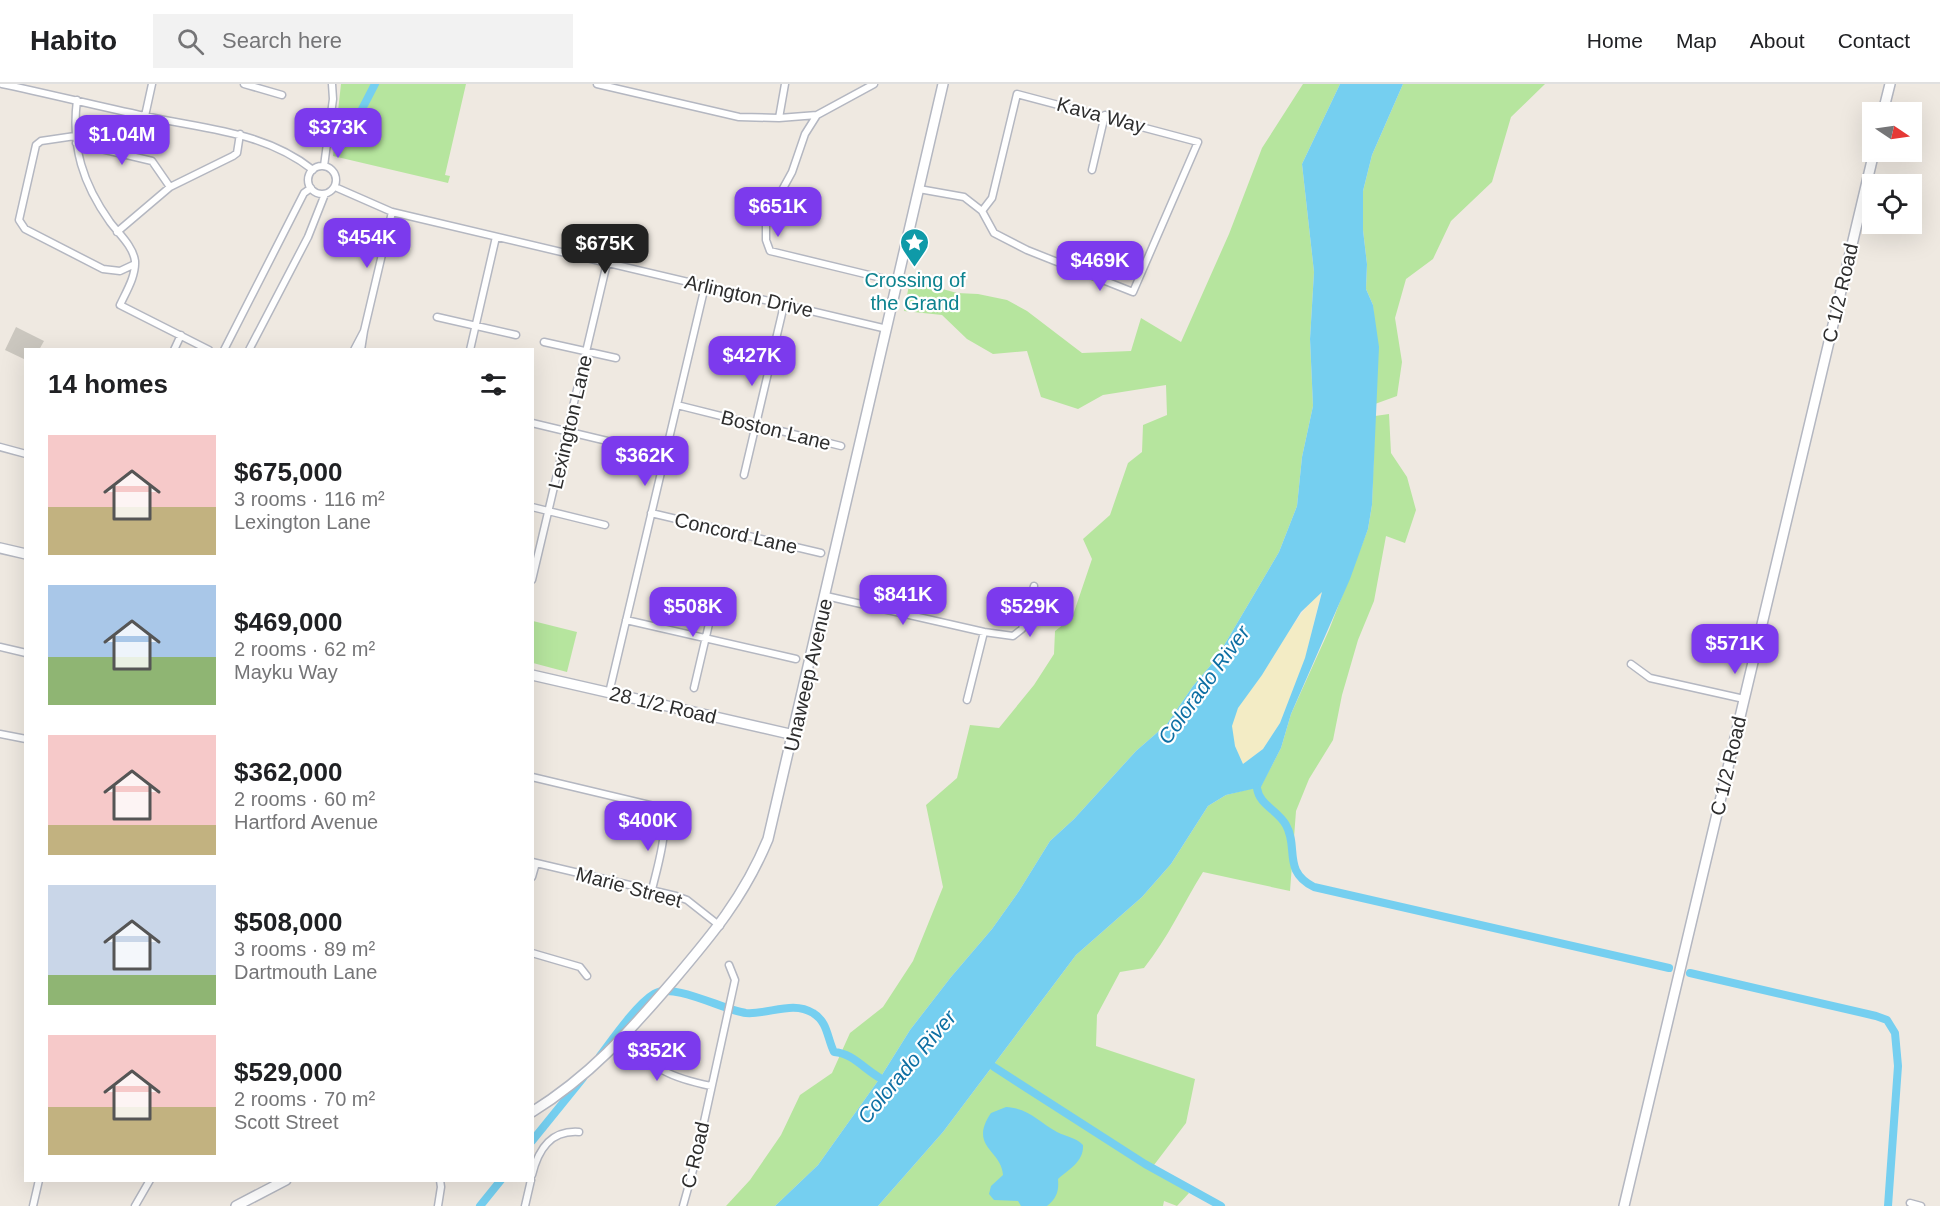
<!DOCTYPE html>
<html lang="en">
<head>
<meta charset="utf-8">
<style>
  body { margin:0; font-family:Arial,sans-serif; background:#f2f2f2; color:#202124; height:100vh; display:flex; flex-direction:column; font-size:22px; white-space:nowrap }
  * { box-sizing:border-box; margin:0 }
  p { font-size:20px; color:#757577 }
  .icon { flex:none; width:33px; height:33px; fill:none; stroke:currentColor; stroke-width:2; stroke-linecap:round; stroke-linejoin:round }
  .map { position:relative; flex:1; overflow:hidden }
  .details { position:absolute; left:24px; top:264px; width:510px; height:834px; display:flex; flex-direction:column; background:#fff; border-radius:0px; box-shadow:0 6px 24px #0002 }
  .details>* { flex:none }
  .needle { width:39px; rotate:103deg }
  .tools { position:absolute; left:1862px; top:18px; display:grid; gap:12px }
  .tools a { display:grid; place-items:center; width:60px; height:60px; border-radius:0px; background:#fff; box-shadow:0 6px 24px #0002; font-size:30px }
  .price { position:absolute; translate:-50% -51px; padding:0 14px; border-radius:12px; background:#7c3aed; color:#fff; font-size:20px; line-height:39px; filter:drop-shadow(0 2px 3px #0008) }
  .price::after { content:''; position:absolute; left:50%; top:36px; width:18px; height:14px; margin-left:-9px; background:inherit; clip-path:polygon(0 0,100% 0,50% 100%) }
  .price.current { background:#222; color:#fff }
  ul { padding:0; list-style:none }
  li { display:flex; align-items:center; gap:18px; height:150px; padding:0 24px }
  li span { display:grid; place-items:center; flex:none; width:168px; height:120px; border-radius:0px; color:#555 }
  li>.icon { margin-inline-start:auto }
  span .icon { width:72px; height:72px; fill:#fffc; stroke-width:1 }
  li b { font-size:26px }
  h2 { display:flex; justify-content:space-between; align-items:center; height:72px; padding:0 24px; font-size:26px }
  header { display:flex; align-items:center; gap:36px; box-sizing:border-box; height:84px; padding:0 30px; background:#fff; border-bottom:2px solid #e0e0e0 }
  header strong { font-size:28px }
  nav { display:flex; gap:33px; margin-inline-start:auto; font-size:21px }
  .search { width:420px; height:54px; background:#f2f2f2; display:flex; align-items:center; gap:15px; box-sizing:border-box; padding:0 21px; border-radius:0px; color:#757577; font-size:22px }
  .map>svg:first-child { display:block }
  .green { fill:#b6e59e }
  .sand { fill:#f3ecc5 }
  .water { fill:#75cff0; fill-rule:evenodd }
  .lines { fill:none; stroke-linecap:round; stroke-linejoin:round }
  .canal { stroke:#75cff0; stroke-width:8 }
  .building { fill:#cbc7bf }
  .street-casing { stroke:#b4b7c1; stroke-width:9 }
  .secondary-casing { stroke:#b4b7c1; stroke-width:12 }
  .street { stroke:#fff; stroke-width:6 }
  .secondary { stroke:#fff; stroke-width:9 }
  .labels { text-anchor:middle; stroke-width:4.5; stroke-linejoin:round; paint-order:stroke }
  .street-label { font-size:20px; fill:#2e2e2e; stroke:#fff }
  .culture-label { font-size:20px; fill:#0d838f; stroke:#fff }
  .water-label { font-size:21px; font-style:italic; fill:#0d6fa3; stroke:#fff }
</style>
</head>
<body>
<header>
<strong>Habito</strong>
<div class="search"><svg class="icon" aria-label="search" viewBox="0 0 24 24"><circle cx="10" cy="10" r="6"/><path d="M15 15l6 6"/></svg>Search here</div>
<nav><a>Home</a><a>Map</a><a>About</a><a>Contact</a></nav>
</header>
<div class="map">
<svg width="1940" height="1122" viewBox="0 0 1940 1122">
  <rect width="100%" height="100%" fill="#efe9e1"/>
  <path class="green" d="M341 0H466L445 91 450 92 448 99 333 72Z
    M1303 0H1340L1302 80 1314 188 1310 255 1313 322 1302 373 1297 422 1279 468 1216 575 1193 602 1167 640 1136 667 1074 735 1050 757 1019 807 992 845 951 893 910 946 880 994 818 1081 775 1122H726L750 1096 781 1051 800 1011 832 989 850 949 883 923 913 877 943 803 926 721 957 694 970 641 999 644 1034 601 1054 570 1055 547 1072 534 1092 475 1083 455 1110 431 1128 379 1142 368 1143 341 1167 331 1166 301 1103 311 1078 325 1041 313 1027 267 993 270 967 255 942 231 904 227 910 196 957 209 978 210 1007 216 1027 227 1082 269 1131 267 1141 234 1181 258 1229 150 1262 64Z
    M1403 0H1545L1511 33 1492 98 1451 137 1433 175 1406 195 1395 234 1402 278 1397 312 1375 320 1377 297 1373 221 1366 205 1367 180 1363 146V107L1372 71Z
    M1389 330 1391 369 1407 393 1416 426 1405 459 1386 452 1374 517 1358 556 1342 611 1333 656 1309 695 1296 727 1290 807 1203 788C1183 820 1168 854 1144 884L1120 888 1097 931 1096 962 1195 995 1186 1039 1154 1081 1189 1109 1177 1122 1164 1117 1163 1122H878L943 1048 1076 871 1142 813 1171 780 1208 722 1226 711 1261 702 1281 664 1291 630 1329 546 1368 445 1372 421 1375 332Z
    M533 537 577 548 567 588 533 579Z"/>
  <path class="sand" d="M1322 506 1305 575 1280 639 1263 665 1243 680C1238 669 1230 653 1232 640 1236 620 1253 605 1263 589 1283 558 1295 533 1322 506Z"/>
  <path class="water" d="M1340 0H1403L1372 71 1363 107V146L1367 180 1366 205 1373 221 1379 263 1372 421 1368 445 1350 495 1291 630 1281 664 1261 703 1226 711 1208 722 1171 780 1142 813 1076 871 943 1048 878 1122H775L818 1081 880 994 910 946 951 893 992 845 1019 807 1050 757 1074 735 1136 667 1167 640 1193 602 1216 575 1279 468 1297 422 1302 373 1313 322 1310 255 1314 188 1302 80ZM1322 508 1305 574 1280 639 1263 665 1243 680 1235 662 1232 642 1238 624 1262 591 1301 528Z
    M1006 1023C1029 1024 1039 1038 1057 1048 1067 1053 1075 1053 1083 1061 1084 1077 1070 1085 1058 1095 1059 1107 1057 1114 1047 1122H1021L1018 1117 994 1116 989 1110 991 1102 1003 1091C1002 1066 968 1063 991 1029Z"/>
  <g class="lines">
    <path class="canal" d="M346 56 375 0
      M1257 704C1259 721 1278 726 1286 741 1299 764 1282 787 1314 803L1669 884
      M1690 889 1876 932 1887 936 1895 949 1898 982 1888 1122
      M600 972C612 956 637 920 654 910 674 898 723 926 746 929 768 931 793 916 813 929 828 938 827 954 834 968 852 969 864 985 880 994
      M994 983 1145 1080 1221 1122
      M532 1057 583 994
      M480 1122 501 1096"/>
  </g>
  <path class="building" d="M16 243 44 257 39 266H26V276L5 266Z"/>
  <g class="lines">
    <defs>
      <path id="street" d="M2 0C50 10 97 22 145 32 203 45 264 47 313 86
        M244 0 282 11
        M597 0 739 33 779 34 817 31 874 0
        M77 16C71 63 83 100 110 138 119 150 133 162 135 177 136 192 126 208 120 221L209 266
        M817 31 805 50 792 88 770 128 766 139V156L770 167 898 198
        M145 32 152 0
        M779 34 785 0
        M75 52 41 57 36 61 19 136 25 145 103 185 120 187 135 180
        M76 59 152 77 170 103
        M324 82 333 15 332 0
        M308 96a14 14 0 1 1 28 0a14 14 0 1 1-28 0Z
        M1092 86 1105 31
        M335 103 392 128 887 245
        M919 105 964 113 982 127 994 149 1027 166 1133 208 1198 58 1017 10 992 114 982 127
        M117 148 170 103 233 72 237 69 240 50
        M437 233 516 251
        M364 247 392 128
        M544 258 616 274
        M174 266 181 251
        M224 266 304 109 311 104
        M249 266 308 153 325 110
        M354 266 364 247 361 266
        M470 266 496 153
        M677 321 841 362
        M532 339 624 361
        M0 363 26 370
        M744 391 784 221
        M532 423 605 441
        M651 429 821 469
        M532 496 607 179
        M826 512 984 548 1013 552 1022 545 1034 502
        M626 536 796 575
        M0 563 26 569
        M1631 580 1650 594 1744 615
        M694 604 716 510
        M609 609 705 202
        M967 616 984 548
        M0 650 26 655
        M532 693 658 723C673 735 656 787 652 806
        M532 778 676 812 687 816 720 842
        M532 793 536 779
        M532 869 580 883 587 892
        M624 955C656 985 667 993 711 1002
        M532 1091C538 1066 550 1046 579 1048
        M1910 1119 1921 1122
        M33 1122 39 1096
        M135 1122 150 1096
        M438 1122 441 1103 440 1096
        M525 1122 531 1096
        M683 1122 695 1079 735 896 729 881"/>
      <path id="secondary" d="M1883 28 1890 0
        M0 464 26 470
        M532 591 794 651
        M532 1028C590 992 628 949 672 898 712 851 744 813 768 755L943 0
        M236 1122 286 1096
        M1624 1122 1874 68"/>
    </defs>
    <use href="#street" class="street-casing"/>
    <use href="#secondary" class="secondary-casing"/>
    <use href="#street" class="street"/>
    <use href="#secondary" class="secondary"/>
  </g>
  <defs>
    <symbol id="sight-pin" viewBox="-11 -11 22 30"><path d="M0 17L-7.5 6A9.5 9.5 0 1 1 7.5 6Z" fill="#0f9aa8" stroke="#fff"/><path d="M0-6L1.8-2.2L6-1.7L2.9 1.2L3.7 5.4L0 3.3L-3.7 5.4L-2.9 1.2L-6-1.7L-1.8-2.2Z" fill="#fff"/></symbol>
  </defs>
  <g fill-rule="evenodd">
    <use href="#sight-pin" x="898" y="142" width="33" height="45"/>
  </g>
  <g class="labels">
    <g class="street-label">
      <text transform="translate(1101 31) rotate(15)" y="7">Kava Way</text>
      <text transform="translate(1840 209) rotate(-77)" y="7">C 1/2 Road</text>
      <text transform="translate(749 212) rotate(13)" y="7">Arlington Drive</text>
      <text transform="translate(570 338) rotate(-77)" y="7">Lexington Lane</text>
      <text transform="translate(776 346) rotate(14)" y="7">Boston Lane</text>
      <text transform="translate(736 449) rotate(13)" y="7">Concord Lane</text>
      <text transform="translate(808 591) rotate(-77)" y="7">Unaweep Avenue</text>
      <text transform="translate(663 621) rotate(13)" y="7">28 1/2 Road</text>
      <text transform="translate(1728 682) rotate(-77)" y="7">C 1/2 Road</text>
      <text transform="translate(629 803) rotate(15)" y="7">Marie Street</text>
      <text transform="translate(695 1071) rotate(-77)" y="7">C Road</text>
    </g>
    <g class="culture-label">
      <text x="915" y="203">Crossing of<tspan x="915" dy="23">the Grand</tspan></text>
    </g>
    <g class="water-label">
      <text transform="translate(1204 601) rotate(-54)" y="7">Colorado River</text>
      <text transform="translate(907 983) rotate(-50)" y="7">Colorado River</text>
    </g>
  </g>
</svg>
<div class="tools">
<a><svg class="needle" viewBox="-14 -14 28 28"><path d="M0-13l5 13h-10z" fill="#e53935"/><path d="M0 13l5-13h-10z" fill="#757577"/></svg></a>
<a><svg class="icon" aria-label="locate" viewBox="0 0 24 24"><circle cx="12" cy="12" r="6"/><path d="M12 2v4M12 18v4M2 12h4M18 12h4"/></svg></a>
</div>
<b class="price" style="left:338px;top:75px">$373K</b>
<b class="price" style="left:122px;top:82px">$1.04M</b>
<b class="price" style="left:778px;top:154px">$651K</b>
<b class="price" style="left:367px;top:185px">$454K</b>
<b class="price current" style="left:605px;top:191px">$675K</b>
<b class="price" style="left:1100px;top:208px">$469K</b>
<b class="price" style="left:752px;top:303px">$427K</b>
<b class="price" style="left:645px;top:403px">$362K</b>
<b class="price" style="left:903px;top:542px">$841K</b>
<b class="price" style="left:693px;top:554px">$508K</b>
<b class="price" style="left:1030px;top:554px">$529K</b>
<b class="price" style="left:1735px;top:591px">$571K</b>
<b class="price" style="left:648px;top:768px">$400K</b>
<b class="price" style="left:657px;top:998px">$352K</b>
<section class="details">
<h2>14 homes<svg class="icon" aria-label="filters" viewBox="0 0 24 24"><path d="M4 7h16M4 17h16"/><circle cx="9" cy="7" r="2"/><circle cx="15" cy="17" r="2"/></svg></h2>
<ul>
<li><span style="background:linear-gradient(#f6c9c9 60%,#c2b280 0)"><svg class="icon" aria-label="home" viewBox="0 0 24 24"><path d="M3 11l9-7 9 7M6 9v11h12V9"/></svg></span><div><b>$675,000</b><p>3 rooms · 116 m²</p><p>Lexington Lane</p></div></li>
<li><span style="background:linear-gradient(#a9c7e8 60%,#8fb573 0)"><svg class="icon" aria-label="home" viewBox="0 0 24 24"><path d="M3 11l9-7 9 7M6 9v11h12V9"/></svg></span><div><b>$469,000</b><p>2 rooms · 62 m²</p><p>Mayku Way</p></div></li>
<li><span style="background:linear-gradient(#f6c9c9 75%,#c2b280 0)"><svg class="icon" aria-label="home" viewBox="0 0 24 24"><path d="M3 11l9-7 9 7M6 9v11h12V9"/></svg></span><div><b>$362,000</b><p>2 rooms · 60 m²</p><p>Hartford Avenue</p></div></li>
<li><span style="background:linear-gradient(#c9d6e8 75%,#8fb573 0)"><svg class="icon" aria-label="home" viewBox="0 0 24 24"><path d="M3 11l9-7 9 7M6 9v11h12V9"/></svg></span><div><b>$508,000</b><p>3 rooms · 89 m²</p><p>Dartmouth Lane</p></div></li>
<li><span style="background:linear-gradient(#f6c9c9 60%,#c2b280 0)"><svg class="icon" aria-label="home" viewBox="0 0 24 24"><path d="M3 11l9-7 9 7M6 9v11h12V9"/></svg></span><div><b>$529,000</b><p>2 rooms · 70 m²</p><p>Scott Street</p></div></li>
</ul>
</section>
</div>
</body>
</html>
